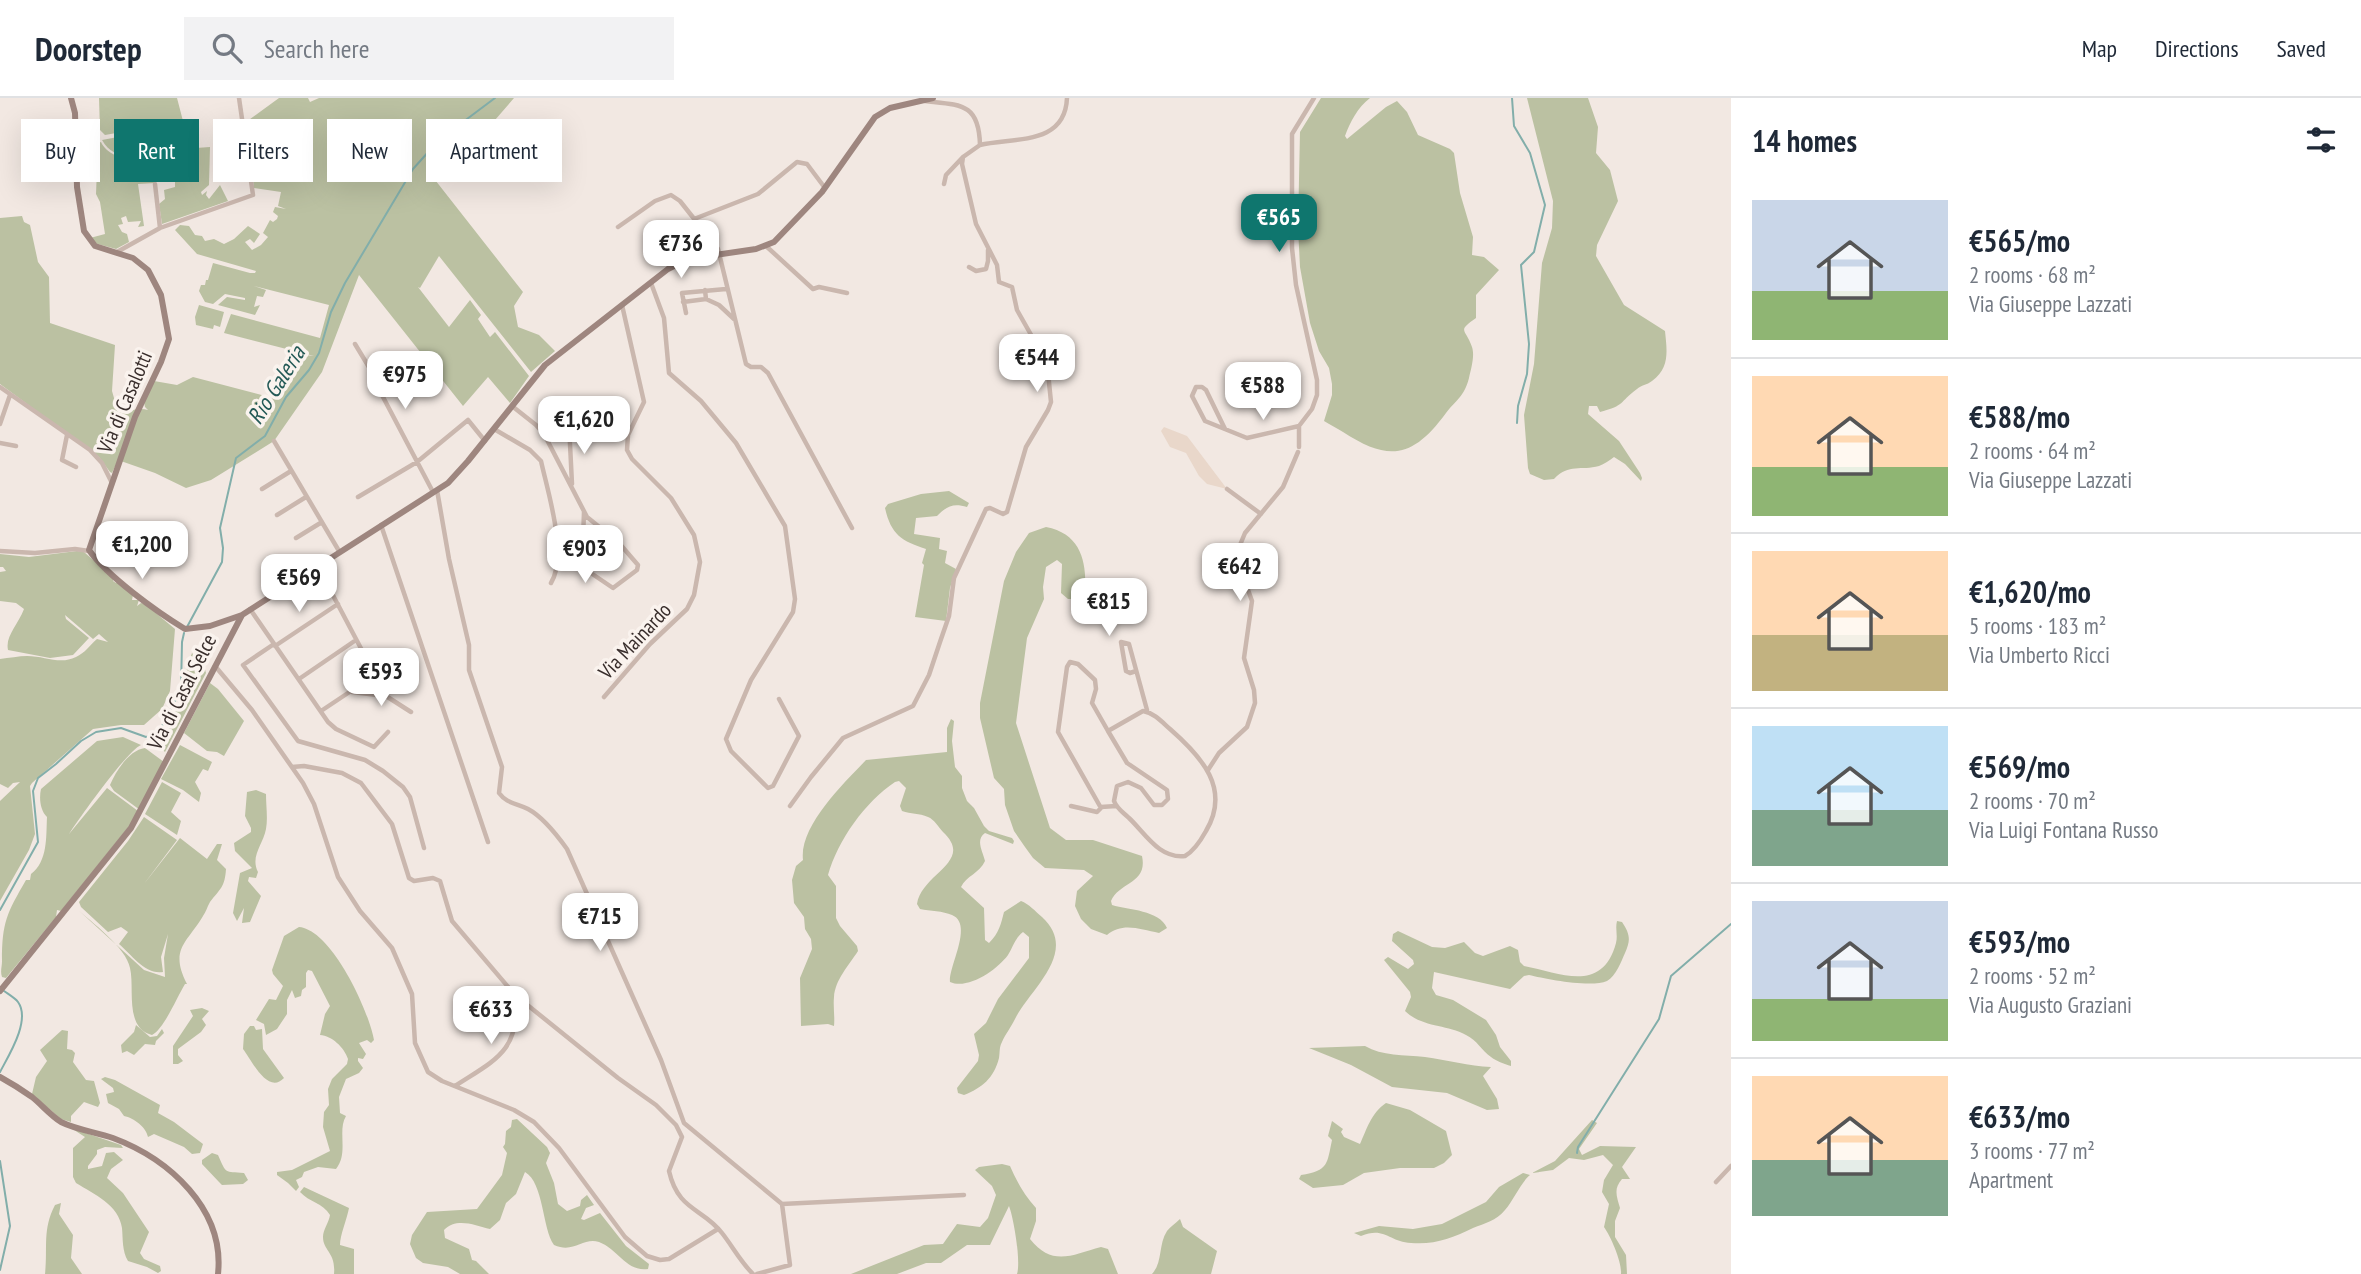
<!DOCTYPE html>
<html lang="en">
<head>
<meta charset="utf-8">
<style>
  body { margin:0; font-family:"PT Sans Narrow",sans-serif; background:#f2f2f3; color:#1f2937; height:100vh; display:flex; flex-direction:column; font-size:26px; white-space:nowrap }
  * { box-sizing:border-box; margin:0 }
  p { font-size:23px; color:#747a83 }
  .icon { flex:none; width:38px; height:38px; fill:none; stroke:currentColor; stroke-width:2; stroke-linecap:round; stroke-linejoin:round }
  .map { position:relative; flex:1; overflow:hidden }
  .side { display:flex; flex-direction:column; background:#fff; width:630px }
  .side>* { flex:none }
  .hud { position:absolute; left:21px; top:21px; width:665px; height:63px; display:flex; gap:14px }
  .price { position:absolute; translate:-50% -60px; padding:0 16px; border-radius:14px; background:#fff; color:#222; font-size:23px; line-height:46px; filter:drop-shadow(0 2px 4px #0008) }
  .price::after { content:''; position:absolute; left:50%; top:42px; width:21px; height:16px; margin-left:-10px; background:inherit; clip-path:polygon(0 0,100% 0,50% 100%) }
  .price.current { background:#0f766e; color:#fff }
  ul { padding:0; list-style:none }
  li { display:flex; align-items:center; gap:21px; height:175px; padding:0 21px }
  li+li { border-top:2px solid #e0e1e3 }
  li span { display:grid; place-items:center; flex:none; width:196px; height:140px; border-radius:0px; color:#555 }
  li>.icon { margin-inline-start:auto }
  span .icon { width:84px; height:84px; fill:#fffc; stroke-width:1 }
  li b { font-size:30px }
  h2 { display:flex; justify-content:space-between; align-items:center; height:84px; padding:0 21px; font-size:30px }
  .chip { padding:0 24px; border-radius:0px; background:#fff; box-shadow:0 7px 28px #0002; font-size:24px; line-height:63px }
  .chip.current { background:#0f766e; color:#fff }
  header { display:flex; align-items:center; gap:42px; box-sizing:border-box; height:98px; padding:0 35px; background:#fff; border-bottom:2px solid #e0e1e3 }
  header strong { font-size:33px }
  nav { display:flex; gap:38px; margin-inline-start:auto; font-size:24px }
  .search { width:490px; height:63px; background:#f2f2f3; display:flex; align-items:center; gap:18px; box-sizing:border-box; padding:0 24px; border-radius:0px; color:#747a83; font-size:26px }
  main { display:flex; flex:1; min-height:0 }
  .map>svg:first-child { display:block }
  .green { fill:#bbc1a2 }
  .plaza { fill:#e9d7ca }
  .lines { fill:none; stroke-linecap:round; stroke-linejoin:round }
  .stream { stroke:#82aeaa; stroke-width:2 }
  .street { stroke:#cab7ae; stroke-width:4.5 }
  .secondary { stroke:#9e867f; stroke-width:6 }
  .labels { text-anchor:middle; stroke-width:7; stroke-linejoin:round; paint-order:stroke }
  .street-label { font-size:21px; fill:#392e2c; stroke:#faf3ee }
  .water-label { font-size:23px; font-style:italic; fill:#235956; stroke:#faf3ee }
</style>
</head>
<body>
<header>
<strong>Doorstep</strong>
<div class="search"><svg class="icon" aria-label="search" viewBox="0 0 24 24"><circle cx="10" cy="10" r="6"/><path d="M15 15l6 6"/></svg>Search here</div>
<nav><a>Map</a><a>Directions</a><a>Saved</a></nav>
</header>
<main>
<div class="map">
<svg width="1731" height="1176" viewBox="0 0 1731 1176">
  <rect width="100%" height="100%" fill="#f2e8e2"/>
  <path class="green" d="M99 0H177L183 23 105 37 100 32Z
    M279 0H308L310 4 319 0H514L495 22 447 59 432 78 523 194 514 208 518 229 539 237 555 253 531 274 439 158 420 190 418 189 449 229 470 202 481 217 478 221 490 239 495 234 529 278 510 305 488 279 463 308 359 177 322 274 274 343 211 382 186 390 155 375 118 362 112 375 110 374 99 359 0 286V120L22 118 24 124 30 127 38 164 49 179 50 225 115 247 112 293 118 314C129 314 138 309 148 312L145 309 144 304 154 283 177 287 193 279 277 301 281 298 296 256 314 258 224 235 231 216 320 240 329 207 254 188 266 192 263 199 257 198 254 209 260 207 255 217 218 207 227 199 245 202V200L225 196 213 206 205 204 199 193 201 187H205L206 182H208L213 165 250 175H255L256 173 197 156 175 132 180 127 189 128 195 137 202 138 205 143 214 141 224 146 234 141 248 128 260 136 254 145 250 141 245 144 252 152 261 147 268 139 263 135 270 122 273 124 277 121 278 118 273 114 275 109 286 111 278 108 281 94 254 90 246 24Z
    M1321 0H1370C1358 9 1350 24 1345 38L1347 41 1386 9 1397 3 1407 14 1418 37 1450 51 1454 55 1460 95 1473 139 1472 157 1484 159 1499 172 1476 197V220C1456 234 1466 230 1472 249 1475 258 1471 271 1469 280 1464 299 1456 302 1446 315 1413 360 1389 364 1343 334 1337 330 1330 327 1324 323L1332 297V286L1329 270 1319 253 1310 225 1300 169 1298 129 1300 34Z
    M1527 0H1588L1598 29 1596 55 1610 72 1618 103 1597 147 1596 158 1624 207 1665 233C1667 253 1670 270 1652 283 1647 287 1641 287 1637 291 1618 305 1626 307 1600 314L1597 308H1589L1588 316 1619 343 1640 375 1642 380 1641 383 1625 366 1614 359C1610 362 1604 366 1599 368 1581 373 1569 365 1554 381L1544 382 1530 376 1528 370 1524 317 1534 266 1542 165 1552 130 1553 103Z
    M176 28 177 30 168 32 165 39 156 40 149 54 145 56C126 56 113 61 102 42Z
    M179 40 180 45 164 51 163 57 169 59 171 63 177 62 176 58 196 54V50L210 49 209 87 201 94 202 97 207 93 206 97 209 101 220 87 228 103 162 126 159 106 165 101 164 92 175 89V75H171L163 83 158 81 155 85 138 86 144 128 138 129 141 123 128 124 126 118 121 120 123 126 118 127 122 134 127 136 129 144 116 151 94 145 90 140 105 136 100 104 96 96 98 45 101 44C108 60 140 68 152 55 154 52 155 48 157 44Z
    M199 207 224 214 220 229 214 227 213 231 196 227 195 219Z
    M949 393 969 405 967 409C953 405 947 408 937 418L916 420 914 436 940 440 939 451 947 453 945 465 956 471 950 490 946 523 915 519 924 467 922 465 926 451C902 443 891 437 885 410L888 406 921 396Z
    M1046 429C1082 436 1087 465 1085 496L1077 501H1068L1061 495 1062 466 1057 462 1046 469 1043 489 1044 501 1027 540 1016 625 1050 730 1066 742H1093L1142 758C1148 786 1119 784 1111 803L1112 807C1129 812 1159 812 1167 830L1159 835C1140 831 1122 824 1107 837L1091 831 1081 821 1075 808 1077 793 1093 778 1084 772 1045 770 1033 760 1025 749 1014 733 1005 707 1004 691 994 680 980 620V605L1004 483 1016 454 1029 435Z
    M77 453 84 454 114 480 113 483 116 485 118 484 133 497 132 502H139L137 508 141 505 145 506 175 531 170 593 162 611 144 627H121L93 631 32 685 30 688 35 736 29 752 0 803V703L20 684 13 685 8 690 0 686V561C9 560 19 558 27 558 45 558 60 567 76 559 85 555 90 547 97 541L108 544 99 536 93 541 65 517 66 521 89 540 73 557 50 560 8 552C5 538 18 527 24 511L16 505 0 503V474L6 473 3 469H0V456L29 459Z
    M192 555 204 568 206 575 165 654 158 647 186 593 187 568Z
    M210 585 218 591 244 623 224 658 217 654 207 653 184 635Z
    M951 621 954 623 952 643 955 669 962 678V690L967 703 974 710 984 728 989 733 1012 740 1014 743 1013 746 985 735C975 742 983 754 985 763 980 775 966 778 961 789L984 810 985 842 989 845C999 835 1001 826 1004 814L1021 803C1029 806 1035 813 1042 819 1080 854 1030 891 1015 921 1011 929 1005 937 1002 944 999 949 1000 955 999 960 994 980 982 990 964 997L958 995 957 990 978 963 979 957 974 936 986 925 998 901 1029 860V839L1023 834C1015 840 1013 849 1008 857 997 872 968 892 950 884 948 869 974 826 952 817 943 813 930 813 920 811L917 806C922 775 975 764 943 734 939 730 934 721 928 719 919 715 911 716 902 713L900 708 906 690 899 683 895 684C865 704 838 742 828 777L836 788V820L840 828 857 848 858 853C849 867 835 882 834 899 833 909 835 919 834 928L828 926 801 928 800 880 812 851 811 841 805 831 804 819 794 805 792 782 796 768 803 762C799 728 844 685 866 662L947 654V630Z
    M123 639 141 647C127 653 80 719 69 736L107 690 138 713 130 727 61 813 57 812 56 819 6 880 2 879C0 873 2 869 2 863 2 824 7 815 26 782H30L31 776C48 763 46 739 47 719 40 712 39 700 41 691L97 643Z
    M180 647 212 664 208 673 203 671 195 684 201 695 199 704 183 692 161 681Z
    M145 650 164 664 140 712 114 693 110 687C116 673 129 652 145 650Z
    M162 684 181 695 171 714 181 723 177 737 145 716Z
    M256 692 266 696C266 708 268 720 266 731 263 747 250 758 258 774L256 780 249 779 248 783 261 798 250 824 242 825 244 810 237 823 233 815 240 775 252 770 235 753 234 745 251 734V730L245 718 247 694Z
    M144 719 177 742 144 786 180 740 207 761 217 746H222L217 762 226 771C225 789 220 791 210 804 207 809 206 814 203 818 187 845 169 851 187 886H185C177 899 164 931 152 937 124 930 135 890 130 870 126 849 91 824 76 810L144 872 165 879 164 860 168 836 161 859 163 874C145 877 132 857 119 846L128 834 121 829 108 834 81 809 79 804 128 743Z
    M1617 823 1622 824C1630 836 1631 842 1625 855 1621 864 1616 878 1607 883 1591 890 1546 881 1529 877L1524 878 1510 891 1434 874 1432 890 1436 897 1453 902 1486 922 1496 937 1500 949 1511 963V968C1504 966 1496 963 1491 959 1482 953 1477 942 1466 937 1446 926 1423 930 1405 913L1411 899 1410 894 1384 862 1388 859 1408 871 1414 866 1413 862 1392 843 1393 836 1398 833 1432 849 1445 850 1464 844 1475 855 1483 858 1510 848 1518 852 1520 864 1524 868C1561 875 1602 896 1616 845 1618 837 1615 831 1617 823Z
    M299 829C332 832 369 913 374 942L371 945 367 942 359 945 366 956 363 961 358 960V963L363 970 359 975 346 981 339 999 340 1015 346 1018C337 1033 349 1055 336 1071L318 1069 304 1074 302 1079 296 1082 299 1089 296 1093 288 1085 277 1077V1074L292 1072 330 1053 323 1029 324 1014 329 1007 328 991 332 981 347 966 348 961C344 949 332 938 320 937L325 916 330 908 312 873 308 872 306 875V889L302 892 301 898 295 900 292 892 287 902V916L277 931 266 937 264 926 256 922 269 901 276 902 283 888 273 876 272 872 284 838Z
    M202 910 209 913 202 921 206 927 201 934 178 951V957L183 963 178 966H173V948L193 918 190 912Z
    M136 927 150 939 157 938 162 931 164 935 156 943 155 947 145 946 134 957 127 953 122 955 121 947 134 934Z
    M250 928H254L256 932 262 931 263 951 284 980C268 997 252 963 243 951L244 936Z
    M62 932 68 933 67 951 72 952 75 955 73 964 86 982 94 983 100 1005 98 1009 84 1004 71 1018V1024L61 1021 32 996 36 979 47 963 40 952Z
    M1365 948C1382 958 1404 957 1425 959 1447 962 1469 968 1491 969L1483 978 1497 1001 1499 1011 1487 1012 1447 995 1392 989 1351 967 1309 950Z
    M105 979 115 982 160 1007 158 1015 174 1024 203 1046 200 1055 192 1056 184 1049 154 1036 148 1039C146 1029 134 1020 124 1018L119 1011 108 1005 106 996 114 994 113 990 101 981Z
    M1386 1005 1410 1012 1446 1033 1452 1057 1444 1065 1434 1070H1400L1364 1075 1343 1087 1313 1090 1299 1081 1301 1077C1329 1073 1327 1065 1332 1042L1328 1038 1332 1023 1343 1031 1341 1034 1344 1039 1360 1046C1367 1031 1371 1015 1386 1005Z
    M517 1021 547 1049 550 1055 546 1065 554 1085 558 1106 567 1113 580 1108 581 1102 587 1097 594 1107 586 1110 581 1121 584 1122 600 1115 626 1148 649 1166 648 1171C626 1174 618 1151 599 1144 583 1139 574 1156 554 1147 542 1130 544 1085 525 1074L516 1096 506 1105 500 1122 490 1131C475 1127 456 1119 444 1132L445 1140 469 1151 472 1162 476 1163 489 1176H460L448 1169 423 1165 416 1160 410 1146 412 1137 427 1114 477 1111 502 1077 507 1055 503 1049 505 1046 506 1033 511 1029 512 1022Z
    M1592 1022 1597 1025 1579 1051 1582 1057 1600 1048 1636 1049 1622 1069 1630 1081H1622C1613 1091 1617 1099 1620 1110L1615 1123V1139L1626 1157 1627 1176H1621C1622 1164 1611 1139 1604 1129L1609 1106 1602 1094 1604 1082 1613 1067 1603 1057 1584 1062 1569 1060 1553 1072 1532 1075 1555 1063Z
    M71 1030 121 1047 123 1050 105 1049 97 1052V1056L88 1068V1071L102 1068 106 1055 114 1054 123 1062 111 1071 107 1080 123 1095 149 1134 140 1155 144 1161 160 1168 161 1173 158 1175 147 1169 128 1163C122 1153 123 1141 122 1130 119 1107 94 1096 76 1085L73 1079V1050L85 1039Z
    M212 1055 218 1057C227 1077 224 1073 244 1075L248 1082 243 1086 222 1087 219 1084 202 1066V1062Z
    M1002 1066 1010 1068C1017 1084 1025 1098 1036 1110V1123L1030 1141C1052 1169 1072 1157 1101 1149L1108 1151 1118 1176H1017C1021 1164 1014 1121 1009 1108L990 1147H967L941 1165H926L897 1176H851L924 1147 943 1146 957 1126 980 1129 988 1120 996 1097 992 1088 975 1072 979 1069Z
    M1523 1075 1530 1077C1522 1083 1513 1103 1505 1112 1496 1123 1485 1125 1473 1130 1452 1140 1435 1147 1411 1145 1389 1144 1385 1128 1361 1138L1354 1135 1379 1128 1413 1131 1442 1126 1486 1104 1499 1089Z
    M304 1089 349 1110C347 1121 340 1137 340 1147L354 1151V1176H334C336 1154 323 1153 323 1139 323 1132 329 1124 330 1117 323 1105 309 1104 300 1094Z
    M61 1105 59 1116 73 1137 71 1160 82 1176H45C48 1150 42 1132 55 1107Z
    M1180 1121 1183 1129 1217 1153 1211 1176H1152C1163 1164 1158 1147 1167 1133 1170 1129 1176 1125 1180 1121Z"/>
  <path class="plaza" d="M1164 329 1187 338 1227 391 1207 386 1199 378 1186 355 1170 349 1161 333Z"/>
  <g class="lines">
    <path class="stream" d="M1512 0 1514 28 1530 55 1545 107 1534 154 1521 167 1529 246 1527 276 1518 308 1517 325
      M187 529 222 464 223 450 220 430 236 360 265 338 286 299 309 272 319 255 331 214 345 185 413 71 439 42 495 0
      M0 812 38 744 33 693 38 680 56 666 81 643 96 634 121 630 146 639 158 636 181 591 182 544 184 535
      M0 974C9 957 31 922 18 904 15 900 8 896 4 893
      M1577 1055 1578 1049 1659 921 1671 878 1731 826
      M0 1063 10 1128 0 1172"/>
    <path class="street" d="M980 47C1014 39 1065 48 1067 0
      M944 86 946 77 963 59
      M694 121 758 96 797 64 807 66 825 90
      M618 129 655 103 671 97 680 103 718 151 746 266 751 269H761L768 275 852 430
      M160 130 253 97 239 0
      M766 148 813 191 819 189 847 195
      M117 154 160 130 155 86
      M969 169 976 173 986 171 988 163V152
      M651 185 664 220 669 275 701 303 736 345 785 428 795 501 793 514 751 582 726 641 731 653 768 690 773 688 799 638 779 601
      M705 192 706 201 719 207 734 221
      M683 204 706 201
      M686 215 682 195 726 191
      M355 246 378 284 383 299 433 394
      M0 289 90 352 102 365 111 383
      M512 308 536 327 544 336 587 419 619 445 638 467 637 472 613 490 582 469 584 414
      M0 326 10 297
      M569 326 572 386
      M494 331 530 352 541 363C548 395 568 457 551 485
      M1225 331 1206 292 1202 289H1196L1192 298 1205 323 1247 340 1299 328 1312 311 1317 297V282L1296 187 1292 150V36L1314 0
      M67 337 62 362 76 369
      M274 343 339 453
      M0 345 16 348
      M1299 349V328
      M262 391 291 373
      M1227 391 1261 416
      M437 392 449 461 469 547V572L502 669 499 695C507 706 517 705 528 711 543 719 557 737 567 751L661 962 684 1025 782 1106 964 1097
      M358 399 417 364 468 322 485 343
      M277 417 306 399
      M381 427 488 744
      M296 440 322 424
      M0 453 35 455 75 451 89 453
      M317 467 375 577 321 613
      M250 511 328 624 336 631 374 649 388 634
      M274 546 243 567 298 643 365 662 383 673 403 689 410 699 424 750
      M275 548 338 506
      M215 568 252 612 303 685 314 706 338 779 360 813 392 850 412 896 415 945 428 974 442 983 514 1012 534 1024 559 1050 625 1139 647 1158 660 1162 669 1161 718 1131
      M1136 573 1130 575 1126 573 1121 544 1129 546 1147 612
      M299 581 356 542
      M352 594 386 598 411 614
      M604 599 650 546 687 511 694 497 700 464 694 437 671 400 632 361 627 352 628 337 644 304 622 207
      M1143 613C1154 615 1162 624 1170 631 1202 659 1231 691 1206 733 1201 742 1194 753 1185 758 1159 761 1145 735 1129 720 1123 714 1117 711 1114 703L1117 688 1128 684 1141 690 1154 707H1162L1168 701 1167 692 1127 665 1108 633Z
      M292 669 304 668 342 675 361 685 392 726 409 780 414 783 433 780 440 783 452 823 515 897 618 980 656 1007 676 1027 682 1039 669 1073C678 1113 703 1110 722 1135 733 1149 740 1163 753 1176
      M1208 672 1219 655 1247 629 1255 605 1254 592 1244 560 1252 503 1239 467 1240 447 1245 435 1283 389 1298 354
      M790 708 811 679 843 640 913 608 929 577 940 544 949 518 954 480 986 411 990 410 1003 416 1007 414 1026 349 1048 312 1051 304 1047 265 1017 212 1012 189 999 184 997 167 976 126 962 66 963 59 980 47C979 5 961 7 925 3
      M1071 708 1097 714 1101 710 1058 634 1067 569 1070 564 1078 566 1095 582 1096 591 1092 605 1108 633
      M1101 709 1116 708
      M455 988C495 962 521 953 515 898
      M1716 1084 1731 1068
      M757 1176 790 1167 782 1106"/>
    <path class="secondary" d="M71 0 75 15 77 89 84 133 95 148 133 160 148 172 161 197 169 241 161 264 135 319 89 452C107 478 157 514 185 531L210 528 242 517
      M0 893 131 730 242 517 448 385 468 363 545 267 668 171 688 161 756 151 774 144 822 94 875 19 890 10 933 0
      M0 979C11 985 22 992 32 999 42 1007 50 1017 61 1024 77 1032 96 1034 113 1040 169 1061 225 1111 218 1176"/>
  </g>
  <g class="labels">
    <g class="street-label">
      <text transform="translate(125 304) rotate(-67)" y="7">Via di Casalotti</text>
      <text transform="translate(635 543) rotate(-47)" y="7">Via Mainardo</text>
      <text transform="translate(182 594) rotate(-63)" y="7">Via di Casal Selce</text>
    </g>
    <g class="water-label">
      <text transform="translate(276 287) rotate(-58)" y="8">Rio Galeria</text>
    </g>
  </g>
</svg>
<b class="price current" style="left:1279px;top:156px">€565</b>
<b class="price" style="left:681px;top:182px">€736</b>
<b class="price" style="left:1037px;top:296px">€544</b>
<b class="price" style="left:405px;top:313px">€975</b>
<b class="price" style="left:1263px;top:324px">€588</b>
<b class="price" style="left:584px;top:358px">€1,620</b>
<b class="price" style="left:142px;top:483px">€1,200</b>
<b class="price" style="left:585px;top:487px">€903</b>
<b class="price" style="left:1240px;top:505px">€642</b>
<b class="price" style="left:299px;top:516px">€569</b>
<b class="price" style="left:1109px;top:540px">€815</b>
<b class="price" style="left:381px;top:610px">€593</b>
<b class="price" style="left:600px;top:855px">€715</b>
<b class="price" style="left:491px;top:948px">€633</b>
<div class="hud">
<a class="chip">Buy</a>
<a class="chip current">Rent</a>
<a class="chip">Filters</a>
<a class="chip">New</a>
<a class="chip">Apartment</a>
</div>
</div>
<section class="side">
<h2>14 homes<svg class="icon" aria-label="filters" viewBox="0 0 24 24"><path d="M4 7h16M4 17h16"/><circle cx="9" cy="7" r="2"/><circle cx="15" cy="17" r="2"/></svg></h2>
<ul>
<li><span style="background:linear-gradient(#c9d6e8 65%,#8fb573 0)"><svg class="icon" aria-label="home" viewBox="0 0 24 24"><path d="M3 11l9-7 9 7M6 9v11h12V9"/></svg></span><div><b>€565/mo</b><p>2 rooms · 68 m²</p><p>Via Giuseppe Lazzati</p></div></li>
<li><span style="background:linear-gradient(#ffd9b3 65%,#8fb573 0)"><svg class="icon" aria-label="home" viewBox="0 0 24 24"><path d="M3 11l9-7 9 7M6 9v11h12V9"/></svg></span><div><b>€588/mo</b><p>2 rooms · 64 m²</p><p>Via Giuseppe Lazzati</p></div></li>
<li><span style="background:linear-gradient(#ffd9b3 60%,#c2b280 0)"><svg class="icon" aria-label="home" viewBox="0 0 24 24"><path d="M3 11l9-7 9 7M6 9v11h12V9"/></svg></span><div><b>€1,620/mo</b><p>5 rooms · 183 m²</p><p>Via Umberto Ricci</p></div></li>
<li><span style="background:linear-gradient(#bfe0f5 60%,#7fa58c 0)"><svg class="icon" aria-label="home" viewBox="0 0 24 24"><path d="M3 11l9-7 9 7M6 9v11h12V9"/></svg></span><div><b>€569/mo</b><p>2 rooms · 70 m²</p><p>Via Luigi Fontana Russo</p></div></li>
<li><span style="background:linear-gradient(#c9d6e8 70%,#8fb573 0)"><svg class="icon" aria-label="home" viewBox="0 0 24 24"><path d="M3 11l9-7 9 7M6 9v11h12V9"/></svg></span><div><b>€593/mo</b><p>2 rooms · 52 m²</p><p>Via Augusto Graziani</p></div></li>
<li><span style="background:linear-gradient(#ffd9b3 60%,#7fa58c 0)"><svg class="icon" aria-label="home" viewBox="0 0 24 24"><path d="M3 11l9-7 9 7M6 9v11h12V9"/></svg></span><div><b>€633/mo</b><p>3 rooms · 77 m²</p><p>Apartment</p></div></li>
</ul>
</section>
</main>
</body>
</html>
